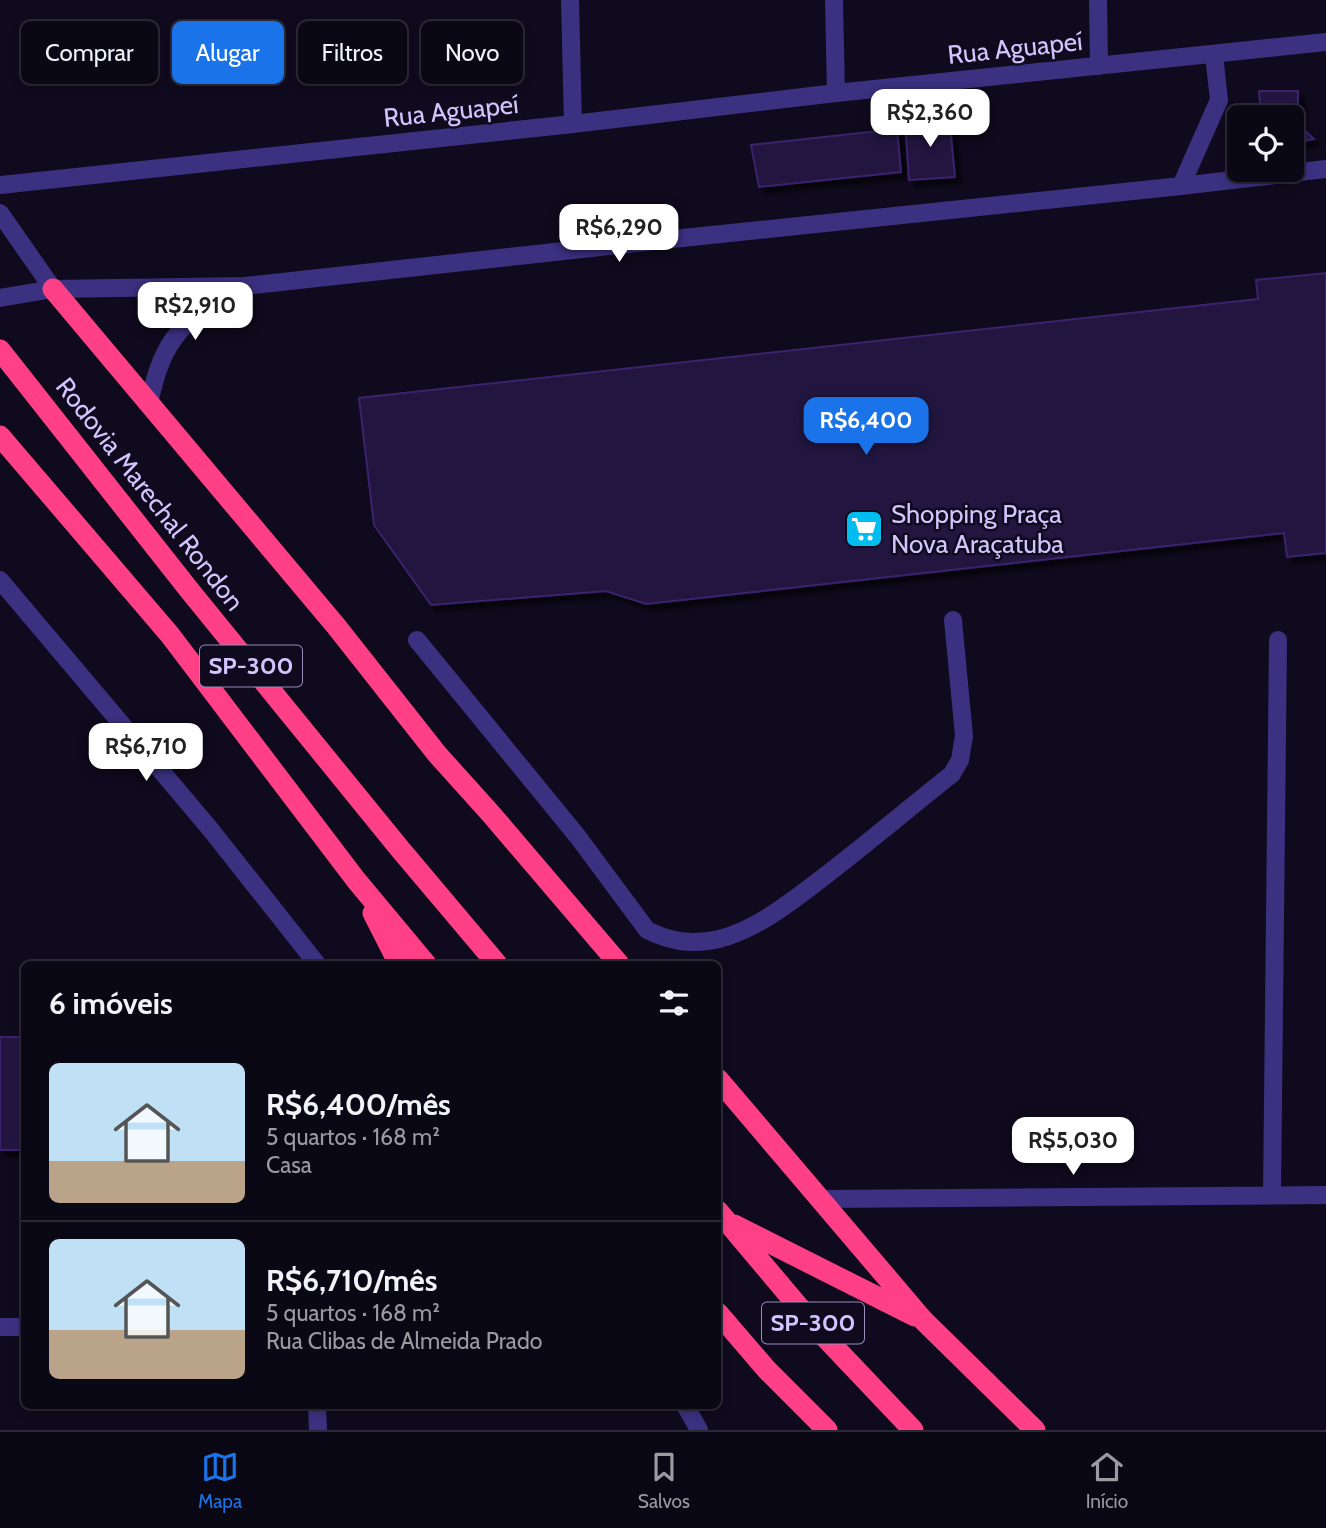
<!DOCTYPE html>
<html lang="pt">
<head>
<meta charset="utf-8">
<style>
  body { margin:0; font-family:Cabin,sans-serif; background:#191623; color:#f1f3f6; height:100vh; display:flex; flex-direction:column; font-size:26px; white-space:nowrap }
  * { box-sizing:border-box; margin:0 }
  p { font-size:23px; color:#9a9aa1 }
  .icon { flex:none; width:38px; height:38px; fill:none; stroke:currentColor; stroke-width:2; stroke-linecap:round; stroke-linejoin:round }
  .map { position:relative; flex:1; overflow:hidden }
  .drawer { position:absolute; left:21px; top:961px; width:700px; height:448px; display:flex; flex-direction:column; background:#0b0816; border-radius:10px; box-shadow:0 4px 10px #0003,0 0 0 2px #2b2935 }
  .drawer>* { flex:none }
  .top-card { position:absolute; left:21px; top:21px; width:700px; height:63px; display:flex; gap:14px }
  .fabs { position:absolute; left:1227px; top:105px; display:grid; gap:14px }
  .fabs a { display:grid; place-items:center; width:77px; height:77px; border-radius:10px; background:#0b0816; box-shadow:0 4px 10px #0003,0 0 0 2px #2b2935; font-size:35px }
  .price { position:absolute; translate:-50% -60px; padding:0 16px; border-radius:14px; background:#fff; color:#222; font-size:23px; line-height:46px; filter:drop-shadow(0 2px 4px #0008) }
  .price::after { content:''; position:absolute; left:50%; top:42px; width:21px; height:16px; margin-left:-10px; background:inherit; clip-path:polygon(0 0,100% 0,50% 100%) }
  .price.on { background:#1a73e8; color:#fff }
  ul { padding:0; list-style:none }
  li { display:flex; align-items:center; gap:21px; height:175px; padding:0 28px }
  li+li { border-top:2px solid #2b2935 }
  li span { display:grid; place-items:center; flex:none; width:196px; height:140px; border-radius:10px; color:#555 }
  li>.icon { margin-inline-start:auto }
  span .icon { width:84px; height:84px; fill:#fffc; stroke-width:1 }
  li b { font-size:30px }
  h2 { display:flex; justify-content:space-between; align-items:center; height:84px; padding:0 28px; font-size:30px }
  .chip { padding:0 24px; border-radius:10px; background:#0b0816; box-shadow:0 4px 10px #0003,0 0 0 2px #2b2935; font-size:24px; line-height:63px }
  .chip.on { background:#1a73e8; color:#fff }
  .tabs { display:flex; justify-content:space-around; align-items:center; height:98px; border-top:2px solid #2b2935; background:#0b0816; font-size:19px; color:#9a9aa1 }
  .tabs a { display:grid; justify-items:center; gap:4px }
  .tabs .on { color:#1a73e8 }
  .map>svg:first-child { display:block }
  .building { fill:#22143f; stroke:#3b246d; stroke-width:2; filter:url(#shadow) }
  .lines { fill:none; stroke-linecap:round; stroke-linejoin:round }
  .minor { stroke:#3c3080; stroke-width:18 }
  .highway { stroke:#ff4086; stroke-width:21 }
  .labels { text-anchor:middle; stroke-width:5; stroke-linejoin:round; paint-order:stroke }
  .shield { fill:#0f0a1d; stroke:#988dbb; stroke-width:2 }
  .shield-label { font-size:24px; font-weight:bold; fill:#d2c5ff }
  .street-label { font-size:26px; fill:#d2c5ff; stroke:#0f0a1d }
  .poi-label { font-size:26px; fill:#d2c5ff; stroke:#0f0a1d; text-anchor:start }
</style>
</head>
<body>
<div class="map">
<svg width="1326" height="1430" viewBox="0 0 1326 1430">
  <defs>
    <filter id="shadow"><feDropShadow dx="6" dy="6" stdDeviation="2" flood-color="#0009"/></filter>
  </defs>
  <rect width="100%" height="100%" fill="#0f0a1d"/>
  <path class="building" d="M1259 91H1298V124L1314 139 1292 143V117H1261Z
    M949 116 955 177 909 180 905 121Z
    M897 129 901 172 759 187 751 145Z
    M1326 273V553L1287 557 1284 533 646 604 606 591 431 605 374 525 359 398 1258 299 1256 280Z
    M0 1037H24V1150H0Z"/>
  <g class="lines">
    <path class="minor" d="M570 0 573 124
      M834 0 836 93
      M1098 0 1099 66
      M0 185 573 124 836 93 1326 42
      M1181 186 1219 100 1214 55
      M0 213 53 289
      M0 298 53 289 245 286 673 239 1181 186 1326 169
      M149 404C163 336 183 320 242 287
      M0 580 211 830 317 964
      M417 640 578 837 647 930C671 942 692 945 719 939 756 930 792 901 821 879 865 845 908 809 952 774L960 760 964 736 953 620
      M1272 1195 1278 640
      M820 1199 1326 1195
      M0 1327H24
      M317 1405 318 1430
      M685 1405 699 1430"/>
    <path class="highway" d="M53 289 336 626 437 754 491 814 619 964
      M0 350 190 591 400 849 497 964
      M0 436 170 635 356 880 426 964
      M373 913 399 964
      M718 1079 923 1320 1035 1430
      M718 1211 820 1332 913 1430
      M734 1225 915 1316
      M718 1313 767 1370 827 1430"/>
  </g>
  <defs>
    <symbol id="supermarket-square" viewBox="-11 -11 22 22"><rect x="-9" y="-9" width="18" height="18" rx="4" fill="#00bdf0" stroke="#0f0a1d"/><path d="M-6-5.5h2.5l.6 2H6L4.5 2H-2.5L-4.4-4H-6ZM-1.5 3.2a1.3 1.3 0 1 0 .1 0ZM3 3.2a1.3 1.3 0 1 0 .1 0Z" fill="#fff"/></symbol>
  </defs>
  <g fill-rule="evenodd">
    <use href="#supermarket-square" x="842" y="507" width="44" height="44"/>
  </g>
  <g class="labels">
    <g class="shield">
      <rect x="200" y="645.5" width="102" height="41" rx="5"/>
      <rect x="762" y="1302.5" width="102" height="41" rx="5"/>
    </g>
    <g class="shield-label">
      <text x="251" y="674">SP-300</text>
      <text x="813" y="1331">SP-300</text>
    </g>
    <g class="street-label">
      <text transform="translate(1015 48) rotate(-6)" y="9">Rua Aguapeí</text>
      <text transform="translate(451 111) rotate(-6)" y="9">Rua Aguapeí</text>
      <text transform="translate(150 494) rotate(52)" y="9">Rodovia Marechal Rondon</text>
    </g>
    <g class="poi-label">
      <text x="891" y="523">Shopping Praça<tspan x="891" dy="30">Nova Araçatuba</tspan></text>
    </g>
  </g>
</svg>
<div class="fabs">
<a><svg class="icon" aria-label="locate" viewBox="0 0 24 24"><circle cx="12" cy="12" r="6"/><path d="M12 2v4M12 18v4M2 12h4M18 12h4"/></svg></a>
</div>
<b class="price" style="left:930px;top:149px">R$2,360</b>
<b class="price" style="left:619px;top:264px">R$6,290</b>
<b class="price" style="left:195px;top:342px">R$2,910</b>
<b class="price on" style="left:866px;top:457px">R$6,400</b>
<b class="price" style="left:146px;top:783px">R$6,710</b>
<b class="price" style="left:1073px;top:1177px">R$5,030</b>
<div class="top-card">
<a class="chip">Comprar</a>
<a class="chip on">Alugar</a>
<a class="chip">Filtros</a>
<a class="chip">Novo</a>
</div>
<section class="drawer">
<h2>6 imóveis<svg class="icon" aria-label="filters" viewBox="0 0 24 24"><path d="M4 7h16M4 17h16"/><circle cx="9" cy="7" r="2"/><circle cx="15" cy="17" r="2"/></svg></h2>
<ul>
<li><span style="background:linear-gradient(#bfe0f5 70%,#b9a48a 0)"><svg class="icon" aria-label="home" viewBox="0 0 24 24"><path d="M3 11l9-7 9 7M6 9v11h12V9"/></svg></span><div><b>R$6,400/mês</b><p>5 quartos · 168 m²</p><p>Casa</p></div></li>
<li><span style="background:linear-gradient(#bfe0f5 65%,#b9a48a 0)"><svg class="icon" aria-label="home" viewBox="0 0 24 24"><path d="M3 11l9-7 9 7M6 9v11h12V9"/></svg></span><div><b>R$6,710/mês</b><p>5 quartos · 168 m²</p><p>Rua Clibas de Almeida Prado</p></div></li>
</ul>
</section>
</div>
<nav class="tabs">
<a class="on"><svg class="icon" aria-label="map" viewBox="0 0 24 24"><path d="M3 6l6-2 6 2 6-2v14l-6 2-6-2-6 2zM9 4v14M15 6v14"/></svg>Mapa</a>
<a><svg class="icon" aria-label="saved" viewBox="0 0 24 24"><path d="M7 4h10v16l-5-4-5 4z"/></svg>Salvos</a>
<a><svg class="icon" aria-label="home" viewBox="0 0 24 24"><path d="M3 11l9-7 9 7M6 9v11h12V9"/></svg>Início</a>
</nav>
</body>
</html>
